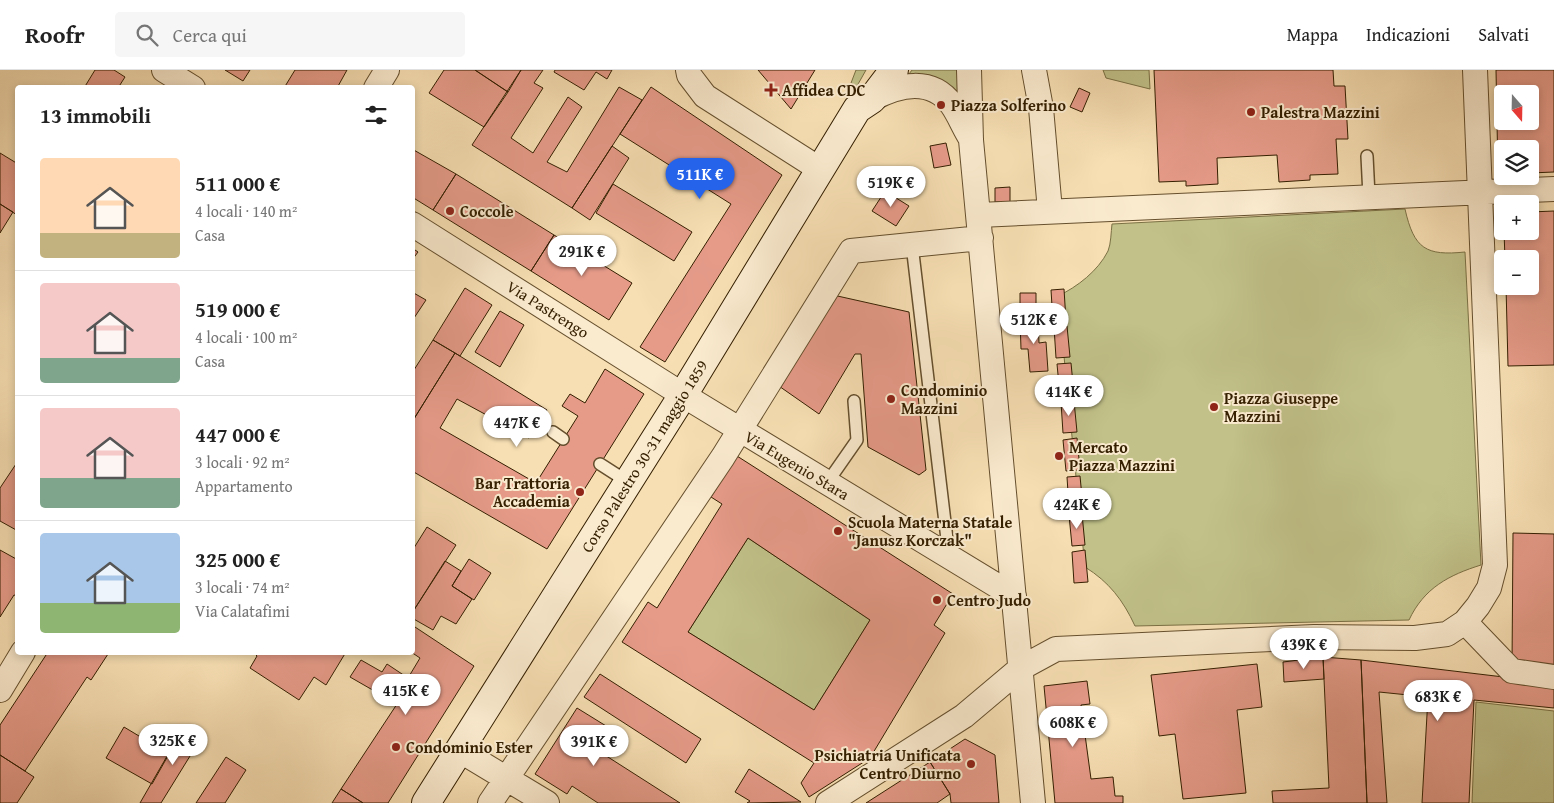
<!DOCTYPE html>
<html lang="it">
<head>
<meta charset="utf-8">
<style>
  body { margin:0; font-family:"Gentium Book Plus",serif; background:#f6f6f6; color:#222; height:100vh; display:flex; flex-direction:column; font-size:19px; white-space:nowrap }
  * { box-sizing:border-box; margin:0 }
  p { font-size:16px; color:#767676 }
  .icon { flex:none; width:28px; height:28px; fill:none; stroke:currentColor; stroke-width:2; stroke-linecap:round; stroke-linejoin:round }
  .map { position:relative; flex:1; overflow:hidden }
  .sheet { position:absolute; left:15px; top:15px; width:400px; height:570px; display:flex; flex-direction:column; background:#fff; border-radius:5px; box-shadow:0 2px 8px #0003 }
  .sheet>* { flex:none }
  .needle { width:32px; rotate:160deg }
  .fabs { position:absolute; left:1494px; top:15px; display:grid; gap:10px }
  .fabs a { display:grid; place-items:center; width:45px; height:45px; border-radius:5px; background:#fff; box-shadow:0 2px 8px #0003; font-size:25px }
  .price { position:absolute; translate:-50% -42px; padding:0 11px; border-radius:18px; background:#fff; color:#222; font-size:16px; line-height:32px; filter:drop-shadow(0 1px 2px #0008) }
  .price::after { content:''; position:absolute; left:50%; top:30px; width:15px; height:11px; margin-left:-8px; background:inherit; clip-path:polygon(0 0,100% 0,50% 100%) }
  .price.selected { background:#2563eb; color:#fff }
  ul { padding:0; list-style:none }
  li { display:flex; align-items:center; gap:15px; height:125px; padding:0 25px }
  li+li { border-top:1px solid #e0e0e0 }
  li span { display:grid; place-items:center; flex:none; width:140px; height:100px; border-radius:5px; color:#555 }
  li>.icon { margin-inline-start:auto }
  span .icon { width:60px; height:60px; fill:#fffc; stroke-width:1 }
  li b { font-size:21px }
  h2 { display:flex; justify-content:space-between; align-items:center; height:60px; padding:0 25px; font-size:21px }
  header { display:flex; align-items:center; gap:30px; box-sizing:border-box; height:70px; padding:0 25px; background:#fff; border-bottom:1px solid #e0e0e0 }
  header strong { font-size:24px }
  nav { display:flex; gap:28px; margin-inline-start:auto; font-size:18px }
  .search { width:350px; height:45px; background:#f6f6f6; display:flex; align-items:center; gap:12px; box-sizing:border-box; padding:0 18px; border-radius:5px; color:#767676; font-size:19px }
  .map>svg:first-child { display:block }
  .green { fill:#c1c189; stroke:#7a7044 }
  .building { fill:#e69b89; stroke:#341f00; fill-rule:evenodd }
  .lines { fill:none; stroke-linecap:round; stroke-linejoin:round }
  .lane-casing { stroke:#654f2d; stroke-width:14 }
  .street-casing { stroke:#654f2d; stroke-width:26 }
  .secondary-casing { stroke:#341f00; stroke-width:30 }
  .lane { stroke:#faeace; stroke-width:11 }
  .street { stroke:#faeace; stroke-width:24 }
  .secondary { stroke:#faeace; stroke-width:28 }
  .poi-dot { fill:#8f2418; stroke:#faeace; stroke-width:2 }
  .labels { text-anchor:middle; stroke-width:4; stroke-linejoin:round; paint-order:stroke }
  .poi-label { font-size:16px; font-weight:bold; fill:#341f00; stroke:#faeace; text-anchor:start }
  .street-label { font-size:16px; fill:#341f00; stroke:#faeace }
</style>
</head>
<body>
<header>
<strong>Roofr</strong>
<div class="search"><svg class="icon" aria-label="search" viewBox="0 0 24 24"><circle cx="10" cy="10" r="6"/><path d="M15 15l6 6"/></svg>Cerca qui</div>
<nav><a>Mappa</a><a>Indicazioni</a><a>Salvati</a></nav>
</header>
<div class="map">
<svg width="1554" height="733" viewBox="0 0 1554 733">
  <rect width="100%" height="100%" fill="#f7dfb3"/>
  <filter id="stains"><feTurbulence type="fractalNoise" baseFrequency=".004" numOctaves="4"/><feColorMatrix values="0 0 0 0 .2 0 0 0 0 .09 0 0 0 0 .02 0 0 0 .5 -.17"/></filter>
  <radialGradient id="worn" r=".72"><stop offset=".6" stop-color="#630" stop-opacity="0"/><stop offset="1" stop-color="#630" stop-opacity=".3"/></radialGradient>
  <path class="green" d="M856 0H866L857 16 851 13Z
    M912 0H964L962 34 906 8Z
    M1103 0H1149L1150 19 1106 8Z
    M1405 139C1414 179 1426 186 1465 182L1481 495C1449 505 1424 518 1409 550L1135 556C1123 530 1109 512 1085 497L1058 226C1077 217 1098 201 1108 181 1111 174 1111 162 1112 154Z
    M748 468 870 550 814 640 688 562Z
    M1476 632 1554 641V733H1472Z"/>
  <path class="building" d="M95 0H114L125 7 118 18H84Z
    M225 0H250L243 11Z
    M295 0H347L337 18H284Z
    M444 0H475L508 22 484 57 429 23Z
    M475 0H521L508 22Z
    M521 0H543L534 13 543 18 511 68 533 83 568 27 582 37 547 92 567 102 619 17 642 30 572 138 472 75Z
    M555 0H612L607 9 596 2 584 20 554 2Z
    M758 0H815L791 39Z
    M1154 0H1333L1334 16H1345L1348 69H1336L1338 104 1310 105V110L1279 112 1277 85 1217 88 1218 114 1186 116V111L1159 112Z
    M1496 0H1554V102L1530 103V79H1502V104H1498ZM1502 24H1530V51H1502Z
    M651 17 782 105 665 292 640 277 731 134 620 64Z
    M1079 18 1090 23 1082 42 1070 37Z
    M946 73 951 95 934 98 930 76Z
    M612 76 629 88 590 150 572 138Z
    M412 79 456 104 433 140 412 127Z
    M0 83 18 94 17 145 0 134Z
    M456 104 554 165 531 201 433 140Z
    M613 114 692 162 674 191 596 143Z
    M1010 117V132H995V118Z
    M885 121 909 136 896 156 872 141Z
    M0 134 13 142 0 163Z
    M1554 141V295L1508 296 1506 216H1530V189H1505L1504 161H1530V142Z
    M554 165 632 213 609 250 531 201Z
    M412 178 418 182 412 190Z
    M465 218 492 235 460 286 433 270Z
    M1064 219 1066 251 1053 252 1051 220Z
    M412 222 426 230 412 251Z
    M1020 223H1036V237H1020Z
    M833 225 909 242 926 400 919 405 868 377 861 284H855L819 344 776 314Z
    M500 241 524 255 500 297 475 282Z
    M1020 249H1038L1039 273 1046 272 1048 301 1030 302 1028 279H1021Z
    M1067 256 1070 287 1056 288 1054 257Z
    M433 270 455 283 412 352V303Z
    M455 283 547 340 529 368 457 329 440 358 536 413 578 346 562 336 570 324 585 333 605 299 644 324 547 479 412 401V352Z
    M1071 293 1074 324 1060 326 1057 294Z
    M1074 331 1077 362 1063 363 1061 332Z
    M1077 368 1080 400 1066 401 1063 370Z
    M737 386 953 524 934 555 945 563 870 688 809 727 801 713 814 693 622 572 648 532 657 538 722 434 711 427ZM748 468 870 550 814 640 688 562Z
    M18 391V461L0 451V418Z
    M1080 406 1083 437 1069 438 1067 407Z
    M1082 444 1085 475 1072 476 1069 445Z
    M427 457 456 475 412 543V481Z
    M1513 463 1554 464V599L1512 595Z
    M0 480 18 490V526L14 525 0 547Z
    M1085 480 1088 512 1074 513 1072 482Z
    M469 489 491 503 474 530 452 516Z
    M445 491 461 501 452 516 472 529 456 554 441 546 433 560 412 548V543Z
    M415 557 474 596 388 733H363L341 719 397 634 350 607 361 590 382 602 387 594 408 608 420 588 411 582H412V561Z
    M48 582 108 584 91 610 87 607 25 701 0 685V655Z
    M253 582H346L326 615 314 607 299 630 250 598 257 586Z
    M1323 587 1361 590 1367 733H1273L1272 721 1329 718Z
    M1323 587 1324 609 1284 612 1283 592Z
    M1361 590 1554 613V638L1474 630 1469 733H1422L1428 627 1379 622 1387 733H1367Z
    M1257 594 1262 637 1237 640 1246 723 1183 729 1175 664 1159 666 1151 605Z
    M600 604 701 669 686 693 584 627Z
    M1087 611 1090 634 1081 635 1091 709 1113 707 1115 726H1123V733H1055L1044 616Z
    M577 638 611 659 597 680 680 733H598L572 716 567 724 535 704Z
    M185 655 203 665 161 733H140Z
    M124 657 169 684 152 714 106 688Z
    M965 669 995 685 999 733H951L950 724 930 692Z
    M0 685 34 707 17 733H0Z
    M226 687 246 700 225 733H196Z
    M930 692 950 724 937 733H866Z
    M749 699 801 732 747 733 750 731 735 722Z
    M341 719 363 733H332Z"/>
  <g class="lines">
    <defs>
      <path id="lane" d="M1367 86 1369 126
        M912 175 949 486
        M553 362 563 369
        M600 394 628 412
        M827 413 857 370 854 331"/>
      <path id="street" d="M164 0 193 18
        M688 0 689 5 705 26 821 100
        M969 0 971 70 1033 733
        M1034 0 1041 38 1050 141
        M376 18 387 0
        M872 29C898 15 931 6 952 35 959 45 964 58 971 69
        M979 145 1554 119
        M412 154 683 325 1014 526
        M1465 552 1512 601 1554 607
        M0 620 23 582
        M459 680 547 733
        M490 733 723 387 851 181 981 168
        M828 733 964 646 1021 598 1056 579 1314 567 1415 568 1447 564 1465 552 1478 536 1489 518 1495 495 1475 0"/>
      <path id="secondary" d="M426 733 683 325 857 39 872 29 894 0"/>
    </defs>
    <use href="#lane" class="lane-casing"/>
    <use href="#street" class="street-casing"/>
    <use href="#secondary" class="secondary-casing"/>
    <use href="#lane" class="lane"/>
    <use href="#street" class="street"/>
    <use href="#secondary" class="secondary"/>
  </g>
  <g class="poi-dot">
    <path d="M768.5 12.5h5v5h5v5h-5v5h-5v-5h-5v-5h5z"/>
    <circle cx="941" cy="35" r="5"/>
    <circle cx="1251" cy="42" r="5"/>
    <circle cx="450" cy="141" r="5"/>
    <circle cx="891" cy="329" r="5"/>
    <circle cx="1214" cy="337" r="5"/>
    <circle cx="1059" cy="386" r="5"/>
    <circle cx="580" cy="422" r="5"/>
    <circle cx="838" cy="461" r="5"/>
    <circle cx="937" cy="530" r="5"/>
    <circle cx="396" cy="677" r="5"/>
    <circle cx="971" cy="694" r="5"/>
  </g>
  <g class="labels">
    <g class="poi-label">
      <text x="782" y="26">Affidea CDC</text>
      <text x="951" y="41">Piazza Solferino</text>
      <text x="1261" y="48">Palestra Mazzini</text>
      <text x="460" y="147">Coccole</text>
      <text x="901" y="326">Condominio<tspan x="901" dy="18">Mazzini</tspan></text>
      <text x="1224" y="334">Piazza Giuseppe<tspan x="1224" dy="18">Mazzini</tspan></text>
      <text x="1069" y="383">Mercato<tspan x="1069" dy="18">Piazza Mazzini</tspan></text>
      <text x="570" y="419" text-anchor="end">Bar Trattoria<tspan x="570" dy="18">Accademia</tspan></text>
      <text x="848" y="458">Scuola Materna Statale<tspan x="848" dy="18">"Janusz Korczak"</tspan></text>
      <text x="947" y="536">Centro Judo</text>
      <text x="406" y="683">Condominio Ester</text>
      <text x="961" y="691" text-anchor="end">Psichiatria Unificata<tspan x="961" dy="18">Centro Diurno</tspan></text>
    </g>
    <g class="street-label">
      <text transform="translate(548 239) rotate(32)" y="6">Via Pastrengo</text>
      <text transform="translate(644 386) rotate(-58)" y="6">Corso Palestro 30-31 maggio 1859</text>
      <text transform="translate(797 395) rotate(31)" y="6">Via Eugenio Stara</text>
    </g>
  </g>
  <rect width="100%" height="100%" filter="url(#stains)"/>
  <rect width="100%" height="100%" fill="url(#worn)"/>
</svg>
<div class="fabs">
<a><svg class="needle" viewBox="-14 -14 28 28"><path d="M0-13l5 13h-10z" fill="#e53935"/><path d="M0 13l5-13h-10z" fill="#767676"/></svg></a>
<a><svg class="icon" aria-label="layers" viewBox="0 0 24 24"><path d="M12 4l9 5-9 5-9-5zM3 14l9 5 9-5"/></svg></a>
<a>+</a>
<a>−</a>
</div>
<b class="price selected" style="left:700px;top:130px">511K €</b>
<b class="price" style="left:891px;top:138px">519K €</b>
<b class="price" style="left:582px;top:207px">291K €</b>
<b class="price" style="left:1034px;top:275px">512K €</b>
<b class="price" style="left:1069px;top:347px">414K €</b>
<b class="price" style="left:517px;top:378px">447K €</b>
<b class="price" style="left:1077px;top:460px">424K €</b>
<b class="price" style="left:1304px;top:600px">439K €</b>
<b class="price" style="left:406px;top:646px">415K €</b>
<b class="price" style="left:1438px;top:652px">683K €</b>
<b class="price" style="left:1073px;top:678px">608K €</b>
<b class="price" style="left:173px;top:696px">325K €</b>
<b class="price" style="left:594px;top:697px">391K €</b>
<section class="sheet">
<h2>13 immobili<svg class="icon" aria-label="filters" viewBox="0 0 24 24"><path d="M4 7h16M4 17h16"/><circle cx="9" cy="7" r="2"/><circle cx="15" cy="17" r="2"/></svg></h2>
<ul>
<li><span style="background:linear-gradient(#ffd9b3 75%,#c2b280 0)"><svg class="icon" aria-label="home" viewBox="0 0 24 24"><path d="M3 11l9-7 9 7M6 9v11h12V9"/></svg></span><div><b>511 000 €</b><p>4 locali · 140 m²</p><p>Casa</p></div></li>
<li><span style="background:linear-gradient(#f6c9c9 75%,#7fa58c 0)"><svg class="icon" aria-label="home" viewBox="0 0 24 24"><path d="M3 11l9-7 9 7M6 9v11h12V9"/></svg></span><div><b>519 000 €</b><p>4 locali · 100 m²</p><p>Casa</p></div></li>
<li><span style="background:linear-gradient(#f6c9c9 70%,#7fa58c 0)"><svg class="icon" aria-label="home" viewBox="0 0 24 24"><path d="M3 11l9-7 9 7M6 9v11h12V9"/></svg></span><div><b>447 000 €</b><p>3 locali · 92 m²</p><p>Appartamento</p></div></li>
<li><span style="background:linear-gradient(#a9c7e8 70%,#8fb573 0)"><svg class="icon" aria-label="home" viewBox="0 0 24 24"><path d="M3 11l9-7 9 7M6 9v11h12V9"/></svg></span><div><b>325 000 €</b><p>3 locali · 74 m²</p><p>Via Calatafimi</p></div></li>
</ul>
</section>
</div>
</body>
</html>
